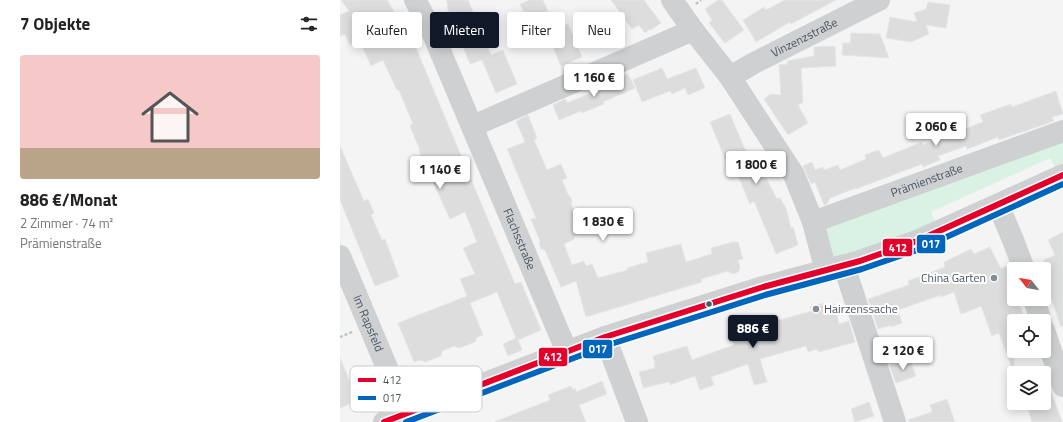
<!DOCTYPE html>
<html lang="de">
<head>
<meta charset="utf-8">
<style>
  body { margin:0; font-family:"Titillium Web",sans-serif; background:#f6f6f6; color:#222; height:100vh; display:flex; flex-direction:column; font-size:15px; white-space:nowrap }
  * { box-sizing:border-box; margin:0 }
  p { font-size:13px; color:#767676 }
  .icon { flex:none; width:22px; height:22px; fill:none; stroke:currentColor; stroke-width:2; stroke-linecap:round; stroke-linejoin:round }
  .map { position:relative; flex:1; overflow:hidden }
  .panel { display:flex; flex-direction:column; background:#fff; width:340px }
  .panel>* { flex:none }
  .hud { position:absolute; left:12px; top:12px; width:380px; height:36px; display:flex; gap:8px }
  .needle { width:26px; rotate:301deg }
  .tools { position:absolute; left:667px; top:262px; display:grid; gap:8px }
  .tools a { display:grid; place-items:center; width:44px; height:44px; border-radius:4px; background:#fff; box-shadow:0 2px 10px #0003; font-size:20px }
  .price { position:absolute; translate:-50% -34px; padding:0 9px; border-radius:4px; background:#fff; color:#222; font-size:13px; line-height:26px; filter:drop-shadow(0 1px 2px #0008) }
  .price::after { content:''; position:absolute; left:50%; top:24px; width:12px; height:9px; margin-left:-6px; background:inherit; clip-path:polygon(0 0,100% 0,50% 100%) }
  .price.on { background:#111827; color:#fff }
  ul { padding:0; list-style:none }
  li { display:grid; align-content:center; gap:8px; height:212px; padding:0 20px }
  li+li { border-top:1px solid #e0e0e0 }
  li span { display:grid; place-items:center; height:124px; border-radius:4px; color:#555 }
  li>.icon { margin-inline-start:auto }
  span .icon { width:72px; height:72px; fill:#fffc; stroke-width:1 }
  li b { font-size:17px }
  h2 { display:flex; justify-content:space-between; align-items:center; height:48px; padding:0 20px; font-size:17px }
  .chip { padding:0 14px; border-radius:4px; background:#fff; box-shadow:0 2px 10px #0003; font-size:14px; line-height:36px }
  .chip.on { background:#111827; color:#fff }
  main { display:flex; flex:1; min-height:0 }
  .map>svg:first-child { display:block }
  .green { fill:#d9f2e3 }
  .building { fill:#ddddde; stroke:#e5e6e7 }
  .lines { fill:none; stroke-linecap:round; stroke-linejoin:round }
  .path { stroke:#bcc7c4; stroke-width:2.5; stroke-dasharray:3 2; stroke-linecap:butt }
  .minor { stroke:#ced0d2; stroke-width:22 }
  .bus-1-casing { stroke:#fff; stroke-width:9 }
  .bus-2-casing { stroke:#fff; stroke-width:9 }
  .bus-1 { stroke:#e4002b; stroke-width:6 }
  .bus-2 { stroke:#0065bd; stroke-width:6 }
  .poi-dot { fill:#868d94; stroke:#fff; stroke-width:1.5 }
  .bus-dot { fill:#4a5661; stroke:#fff; stroke-width:1.5 }
  .labels { text-anchor:middle; stroke-width:4; stroke-linejoin:round; paint-order:stroke }
  .street-label { font-size:12px; fill:#4a5661; stroke:#fff }
  .poi-label { font-size:12px; fill:#4a5661; stroke:#fff; text-anchor:end }
  .key { fill:#fff; stroke:#c9ccd0; stroke-width:1 }
  .key-label { font-size:11px; fill:#4a5661 }
  .line-badge { stroke:#fff; stroke-width:1.5 }
  .badge-label { font-size:11px; text-anchor:middle; font-weight:bold; fill:#fff }
</style>
</head>
<body>
<main>
<section class="panel">
<h2>7 Objekte<svg class="icon" aria-label="filters" viewBox="0 0 24 24"><path d="M4 7h16M4 17h16"/><circle cx="9" cy="7" r="2"/><circle cx="15" cy="17" r="2"/></svg></h2>
<ul>
<li><span style="background:linear-gradient(#f6c9c9 75%,#b9a48a 0)"><svg class="icon" aria-label="home" viewBox="0 0 24 24"><path d="M3 11l9-7 9 7M6 9v11h12V9"/></svg></span><div><b>886 €/Monat</b><p>2 Zimmer · 74 m²</p><p>Prämienstraße</p></div></li>
</ul>
</section>
<div class="map">
<svg width="723" height="422" viewBox="0 0 723 422">
  <rect width="100%" height="100%" fill="#f4f4f4"/>
  <path class="green" d="M723 139V166L716 170 710 158 591 212 597 225 493 259 484 224Z"/>
  <path class="building" d="M1 0H47L66 30 68 29 175 284 181 282 201 330 178 340 182 350 168 356 163 344 176 338 157 292 130 303 143 335 137 337 135 342 119 348 114 346 102 351 101 356 85 362 80 360 74 362 58 323 127 296 120 279 135 274 123 248 137 242 125 212 110 219 79 151 80 150 70 126 73 124 59 90H57L43 60 31 66 20 41 10 45 5 34 0 36V15L9 11Z
    M106 0H128L151 55 163 50 177 84 156 93 142 60 130 64 107 7 108 6Z
    M190 0H203L215 29 195 37 180 4Z
    M271 0H304L321 23 311 30 310 29 305 33 299 25 292 29Z
    M378 0H382L404 30 385 43 369 23 372 20 365 9Z
    M445 0H496L451 24 450 22 416 42 403 20 424 7 426 10Z
    M588 2 610 5 606 28 586 25 589 34 571 42 546 38 550 17 577 22 574 13 586 9Z
    M228 24 242 57 221 66 207 32Z
    M511 33 540 34 549 58 502 55 503 43H510Z
    M495 46 496 66 461 68 463 102 458 105 468 123 448 135 424 99 431 94 441 95 439 65 448 64 447 61 474 56V47Z
    M322 68 327 79 356 68 365 88 348 95 345 88 332 94 330 91 302 102 293 80Z
    M288 74 295 88 263 102 264 104 242 113 241 111 219 120 213 105 225 99 227 103 266 87 265 84Z
    M716 91 723 114 712 117 714 121 659 140 658 137 627 149 626 146 598 156 600 160 583 167 582 164 516 189V188L490 198 487 204 484 205 475 182 471 184 463 166 472 162 475 170 483 167 484 170 498 165 500 170 526 159 525 155 539 150 543 158 582 142 583 145 643 122 640 115 671 104 672 107Z
    M390 114 403 145 410 158 417 155 427 180 437 199 440 198 446 208 451 228 453 227 458 245 436 254 414 201 410 204 391 159 386 161 370 122Z
    M188 115 197 138 194 140 207 170 221 164 227 178 222 180 228 195 230 196 232 201 231 203 241 233 235 235 234 239 224 244 232 265 244 261 246 266 252 264 258 278 288 270 287 268 308 262 306 253 341 244 346 262 372 254 371 248 393 242H398L403 259 398 260 400 268 398 272 393 274 388 271 361 279 362 282 246 317 236 281 221 287 205 250 201 249 199 243 200 241 191 219 196 218 167 149 185 142 176 121Z
    M0 146 24 201 28 199 34 213 31 215 42 240 45 239 59 277 35 286 0 200Z
    M723 232V326L721 327 704 277V260L715 255 708 240Z
    M650 247 661 269 666 266 674 284V299H678L685 321H670L674 333V371H673L659 333 652 336 641 306 621 314 614 292 601 297V295L558 310 562 323 551 327V325L538 329 528 299 569 285 568 281 605 267 604 262 631 249 634 254Z
    M483 303 484 307 494 304 499 324 509 321 515 342 479 352 477 349 468 352 466 346 420 359 427 382 414 385 408 364 371 377 374 385 360 390 355 376 330 385 329 382 303 388 299 372 315 368 314 365 315 364 313 356 347 346 352 360 394 345 391 335 415 327 416 329 436 323V321L472 311 470 307Z
    M0 358 13 389 11 390 16 401 0 408Z
    M570 359 576 376 556 383 550 366Z
    M704 377H706L722 422H692L686 403H704Z
    M262 381 267 394 239 405 246 422H154L210 400 208 395 231 386 233 390 235 388 236 392Z
    M607 399 615 422H569L568 420 592 412 590 405Z
    M529 402 534 416 515 422 511 409Z"/>
  <g class="lines">
    <path class="path" d="M356 4 361 0
      M0 337 12 332"/>
    <g class="minor">
      <path id="s1" d="M75 0 90 27 227 352"/>
      <path d="M332 0 353 30 390 77 454 175 473 222 486 271"/>
      <path id="s2" d="M390 77 414 63 539 0"/>
      <path d="M133 126 353 30"/>
      <path d="M658 205 673 240 684 269"/>
      <path id="s3" d="M473 222 723 131"/>
      <path id="s4" d="M0 256 66 413"/>
      <path d="M504 266 555 422"/>
      <path d="M694 299 701 321"/>
      <path d="M704 330 723 386"/>
      <path d="M265 337 297 422"/>
      <path d="M44 422 265 337 423 287 520 261 577 241 723 175"/>
    </g>
    <defs>
      <path id="bus-1" d="M44 422 265 337 423 287 520 261 577 241 723 175"/>
      <path id="bus-2" d="M66 422 268 345 425 295 522 269 580 249 723 184"/>
    </defs>
    <use href="#bus-1" class="bus-1-casing"/>
    <use href="#bus-2" class="bus-2-casing"/>
    <use href="#bus-1" class="bus-1"/>
    <use href="#bus-2" class="bus-2"/>
  </g>
  <g class="poi-dot">
    <circle cx="654" cy="278" r="4"/>
    <circle cx="476" cy="309" r="4"/>
  </g>
  <circle class="bus-dot" cx="369" cy="304" r="3.5"/>
  <g class="labels">
    <g class="street-label">
      <text dy="4" stroke="none"><textPath href="#s2" startOffset="84">Vinzenzstraße</textPath></text>
      <text dy="4" stroke="none"><textPath href="#s3" startOffset="121">Prämienstraße</textPath></text>
      <text dy="4" stroke="none"><textPath href="#s1" startOffset="261">Flachsstraße</textPath></text>
      <text dy="4" stroke="none"><textPath href="#s4" startOffset="73">Im Rapsfeld</textPath></text>
    </g>
    <g class="poi-label">
      <text x="646" y="282">China Garten</text>
      <text x="484" y="313" text-anchor="start">Hairzenssache</text>
    </g>
  </g>
  <rect x="10" y="366" width="132" height="46" rx="6" class="key"/>
  <rect x="18" y="378" width="18" height="4" fill="#e4002b"/>
  <rect x="18" y="396" width="18" height="4" fill="#0065bd"/>
  <g class="key-label">
    <text x="43" y="384">412</text>
    <text x="43" y="402">017</text>
  </g>
  <g class="line-badge">
    <rect x="576" y="234" width="30" height="20" rx="4" fill="#0065bd"/>
    <rect x="542" y="238" width="31" height="19" rx="4" fill="#e4002b"/>
    <rect x="242" y="339" width="31" height="20" rx="4" fill="#0065bd"/>
    <rect x="198" y="347" width="30" height="20" rx="4" fill="#e4002b"/>
  </g>
  <g class="badge-label">
    <text x="591" y="248">017</text>
    <text x="558" y="252">412</text>
    <text x="258" y="353">017</text>
    <text x="213" y="361">412</text>
  </g>
</svg>
<div class="tools">
<a><svg class="needle" viewBox="-14 -14 28 28"><path d="M0-13l5 13h-10z" fill="#e53935"/><path d="M0 13l5-13h-10z" fill="#767676"/></svg></a>
<a><svg class="icon" aria-label="locate" viewBox="0 0 24 24"><circle cx="12" cy="12" r="6"/><path d="M12 2v4M12 18v4M2 12h4M18 12h4"/></svg></a>
<a><svg class="icon" aria-label="layers" viewBox="0 0 24 24"><path d="M12 4l9 5-9 5-9-5zM3 14l9 5 9-5"/></svg></a>
</div>
<b class="price" style="left:254px;top:98px">1 160 €</b>
<b class="price" style="left:596px;top:147px">2 060 €</b>
<b class="price" style="left:416px;top:185px">1 800 €</b>
<b class="price" style="left:100px;top:190px">1 140 €</b>
<b class="price" style="left:263px;top:242px">1 830 €</b>
<b class="price on" style="left:413px;top:349px">886 €</b>
<b class="price" style="left:563px;top:371px">2 120 €</b>
<div class="hud">
<a class="chip">Kaufen</a>
<a class="chip on">Mieten</a>
<a class="chip">Filter</a>
<a class="chip">Neu</a>
</div>
</div>
</main>
</body>
</html>
